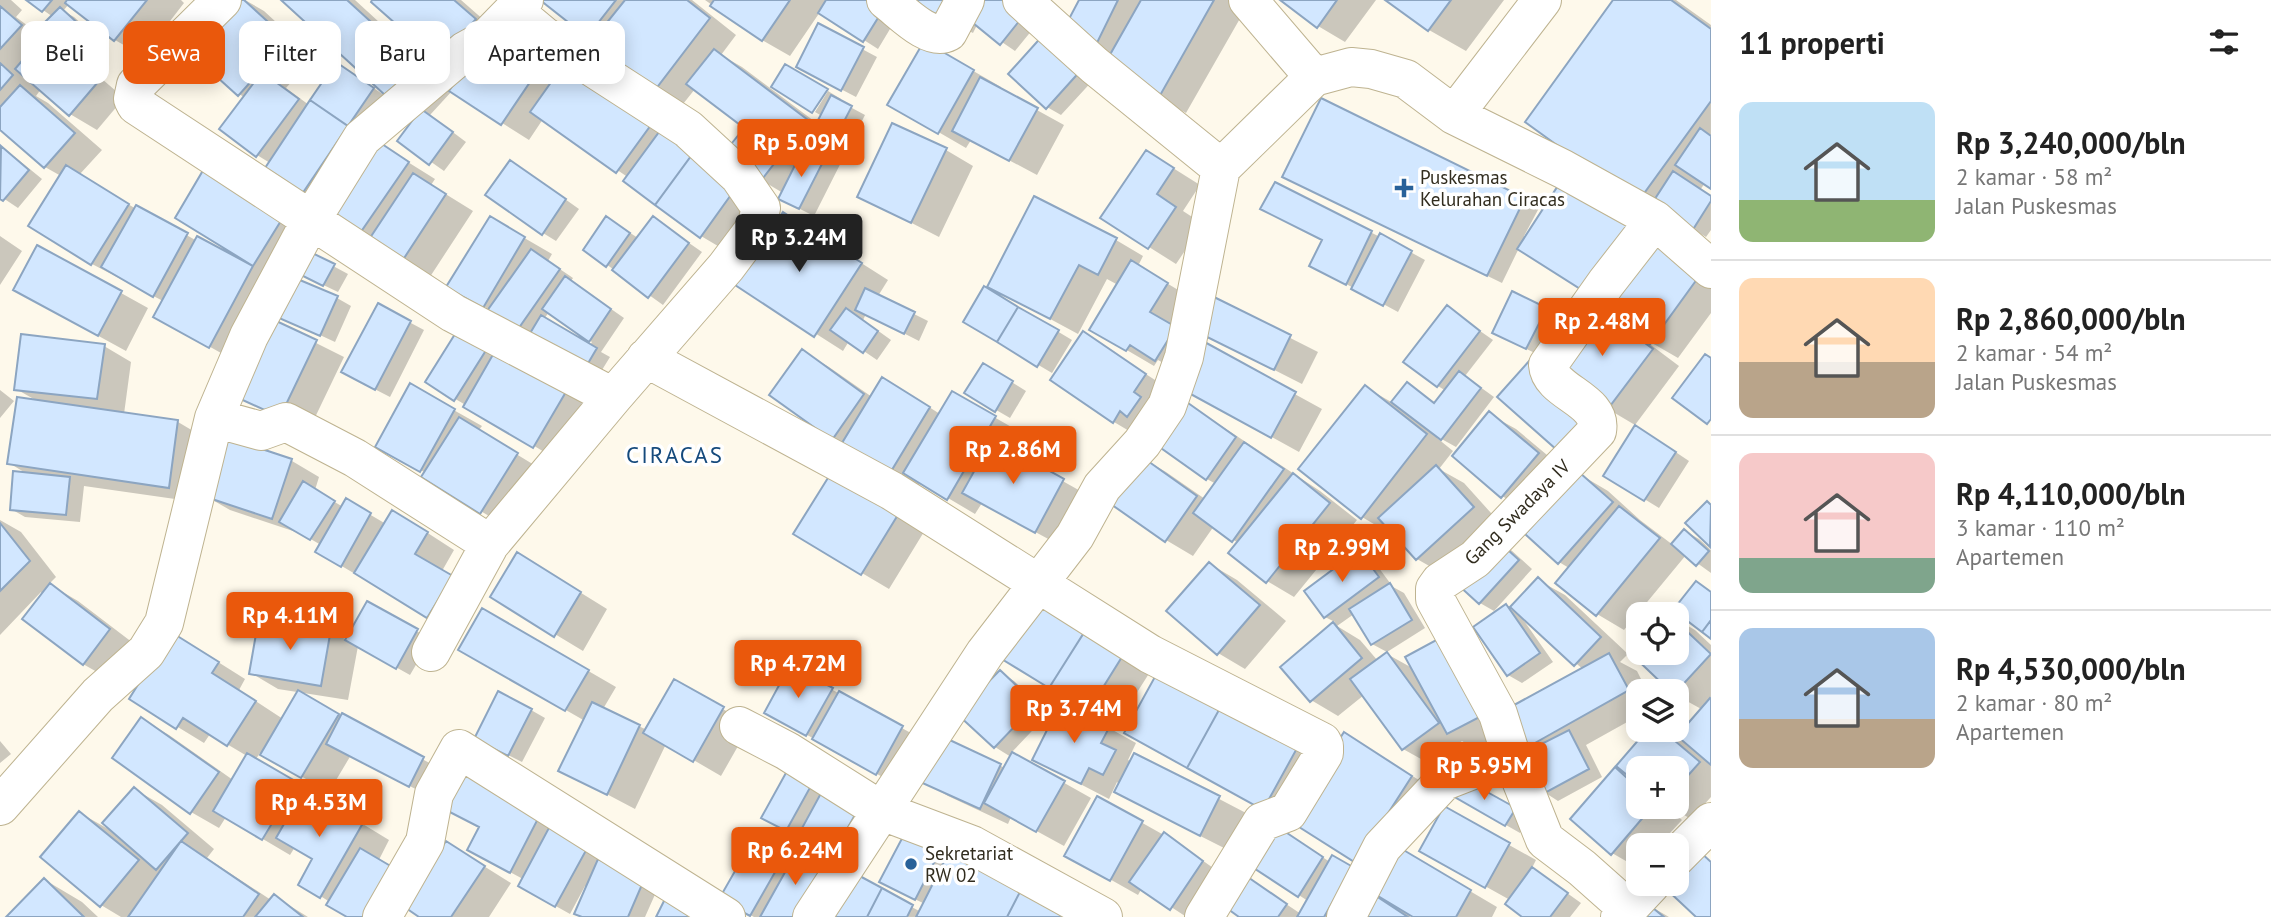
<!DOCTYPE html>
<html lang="id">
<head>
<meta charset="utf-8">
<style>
  body { margin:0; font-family:"PT Sans",sans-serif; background:#f2f2f2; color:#222; height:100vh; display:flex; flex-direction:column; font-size:26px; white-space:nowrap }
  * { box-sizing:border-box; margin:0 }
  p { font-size:23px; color:#767676 }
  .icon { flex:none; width:38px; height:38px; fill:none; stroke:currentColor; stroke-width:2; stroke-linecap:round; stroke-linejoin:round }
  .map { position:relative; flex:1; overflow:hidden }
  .side { display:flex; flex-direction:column; background:#fff; width:560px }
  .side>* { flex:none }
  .top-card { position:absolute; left:21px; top:21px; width:665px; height:63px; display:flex; gap:14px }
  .controls { position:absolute; left:1626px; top:602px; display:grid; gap:14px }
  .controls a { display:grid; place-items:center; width:63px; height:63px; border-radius:14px; background:#fff; box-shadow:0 4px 18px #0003; font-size:35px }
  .price { position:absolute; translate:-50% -60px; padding:0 16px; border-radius:7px; background:#ea580c; color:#fff; font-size:23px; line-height:46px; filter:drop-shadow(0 2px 4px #0008) }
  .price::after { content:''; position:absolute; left:50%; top:42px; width:21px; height:16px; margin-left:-10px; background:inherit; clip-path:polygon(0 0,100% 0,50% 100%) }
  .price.active { background:#222; color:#fff }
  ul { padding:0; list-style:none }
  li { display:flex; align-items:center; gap:21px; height:175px; padding:0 28px }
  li+li { border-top:2px solid #e0e0e0 }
  li span { display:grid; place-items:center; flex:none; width:196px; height:140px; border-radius:14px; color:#555 }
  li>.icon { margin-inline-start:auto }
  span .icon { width:84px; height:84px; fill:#fffc; stroke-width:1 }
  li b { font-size:30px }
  h2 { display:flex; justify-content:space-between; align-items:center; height:84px; padding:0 28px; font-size:30px }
  .pill { padding:0 24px; border-radius:14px; background:#fff; box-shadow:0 4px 18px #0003; font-size:24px; line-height:63px }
  .pill.active { background:#ea580c; color:#fff }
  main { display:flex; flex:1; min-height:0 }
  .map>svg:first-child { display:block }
  .shadow { fill:#0003; fill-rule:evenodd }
  .building { fill:#d2e7ff; stroke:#8ca5c1; stroke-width:2 }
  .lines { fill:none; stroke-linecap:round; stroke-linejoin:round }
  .minor-casing { stroke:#beb390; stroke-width:40 }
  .minor { stroke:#fff; stroke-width:38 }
  .poi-dot { fill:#286199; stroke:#fff; stroke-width:2.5 }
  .labels { text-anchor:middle; stroke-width:7; stroke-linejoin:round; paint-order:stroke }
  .poi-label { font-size:19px; fill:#312c1e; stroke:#fff; text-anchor:start }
  .street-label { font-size:19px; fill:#312c1e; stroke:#fff }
  .quarter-label { font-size:23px; letter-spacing:2px; fill:#154a7c; stroke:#fff }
</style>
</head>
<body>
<main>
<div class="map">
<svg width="1711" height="917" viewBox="0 0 1711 917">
  <rect width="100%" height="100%" fill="#fef9eb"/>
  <path class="shadow" d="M0 0H11L22 10 16 17 44 38 72 53 124 98 97 130 70 114 41 89 36 96 48 103 102 150 80 174 136 209 137 207 197 241 244 262 245 259 209 164 314 228 237 362 180 330 163 301 92 264 61 176 45 167 0 127Z
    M29 0H181L184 3 143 56 115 40 69 4 63 11 74 17 95 36 82 49 68 41 48 22 53 17Z
    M232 0H245L264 11 314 57 286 88 309 105 351 73 384 95 385 93 284 0H355L452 89 463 74 374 0H461L502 36 487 54 498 60 519 31 765 202 728 252 701 236 629 178 543 119 529 140 452 91 430 115 466 142 444 171 400 140 418 116 398 105 331 208 303 192 270 163 257 155 244 97 239 94Z
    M543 0H692L736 35 721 55 742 67 818 124 822 116 815 112 828 91 841 99 839 101 865 115 814 216 794 206 783 193 761 180 746 128 695 89 683 104 656 89Z
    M705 0H877L899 14 878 49 820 12 790 56 762 40Z
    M1081 0H1247L1250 1 1186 113 1105 67 1091 49Z
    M1283 0H1376L1345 42 1318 26Z
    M1388 0H1504L1466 51 1429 30Z
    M1616 0H1676L1711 25V187L1705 183 1700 190 1711 197V230L1706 237 1678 220 1638 202Z
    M918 5 1037 24 1015 51 977 25 973 33Z
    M819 26 877 57 856 97 833 85Z
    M1045 36 1096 77 1061 115 1047 107Z
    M925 43 1001 87 999 89 1064 125 1037 175 971 140 966 148 890 104Z
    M1322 100 1539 208 1524 236 1527 238 1711 280V313L1678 358 1652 343 1651 345 1679 366 1635 425 1608 409 1597 309 1618 321 1619 319 1610 304 1519 248 1502 283 1299 184Z
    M893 125 946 150 973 166 939 237 859 196Z
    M379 144 435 179 431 185 473 211 424 286 359 234Z
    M1 149 15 157 42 179 18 208 0 196Z
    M1173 168 1200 185 1183 211 1203 224 1176 264 1103 218Z
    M524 170 579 209 556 241 543 233Z
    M1275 184 1380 237 1381 236 1425 260 1398 312 1311 265 1323 241 1263 209Z
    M784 214 888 280 878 296 928 321 919 341 866 314 863 320 891 340 877 360 849 341 843 351 738 284Z
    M490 218 552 254 548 261 573 278 571 281 624 318 601 352 610 357 594 383 490 310 449 286ZM549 312 592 342 590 345 544 319Z
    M653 218 702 252 663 305 585 249 621 227 638 238Z
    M0 236 22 251 0 285Z
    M1116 240 1143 256 1138 266 1195 300 1202 343 1322 409 1299 452 1206 401 1184 375 1158 360 1154 366 1091 329 1118 285 1107 279 1078 334 989 286Z
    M309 253 348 274 338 292 313 280Z
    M985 288 1072 340 1052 373 966 322Z
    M121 293 148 308 126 351 42 305Z
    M337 298 351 306 335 342 281 317Z
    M1215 300 1318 352 1302 384 1200 332Z
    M379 306 424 330 390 397 357 380Z
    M1447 308 1493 340 1465 376 1494 397 1456 447 1438 437 1437 438 1453 451 1439 469 1464 483 1500 523 1445 575 1417 559 1391 530 1389 533 1362 517 1365 387 1393 403 1408 384 1436 404 1446 391 1438 386Z
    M1546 310 1560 318 1541 356 1508 340Z
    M272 321 344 357 308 432 238 396Z
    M461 328 596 403 561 462 427 382Z
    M1084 334 1172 391 1141 438 1114 422Z
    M104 346 131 362 124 414 178 422 205 438 196 502 84 486 80 522 25 517 11 509 29 475 9 463 39 402 16 389Z
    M802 351 829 367 872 397 910 395 940 414 952 393 1022 433 1011 452 1091 497 1063 547 982 503 975 514 921 482 918 487 833 438Z
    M984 365 1026 391 1010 418 967 393Z
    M411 386 482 426 479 430 485 435 544 471 509 528 424 477 426 473 377 446Z
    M0 390 14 401 0 418Z
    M1182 400 1320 491 1357 520 1294 597 1267 581 1238 543 1214 526 1193 556 1166 540 1139 456 1166 472 1205 499 1216 484 1207 479Z
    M1489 414 1516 429 1565 470 1530 512 1502 496Z
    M1650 435 1689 461 1659 508 1605 475Z
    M221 438 292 461 319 477 315 490 343 507 347 501 386 524 420 528 454 550 442 571 455 633 318 552 321 545 302 534 230 510 202 494Z
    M837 467 930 522 889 589 796 534Z
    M1581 475 1608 491 1640 520 1673 545 1685 531 1699 539 1711 550V573L1686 555 1624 630 1597 614 1569 568 1559 562Z
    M0 520 21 532 56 577 49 584 78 601 137 646 111 680 83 664 41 592 0 635Z
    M1497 542 1511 550 1532 569 1494 611 1480 603Z
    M1359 552 1373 560 1393 587 1404 593 1425 628 1387 652 1372 644 1354 614 1337 626 1360 640 1378 661 1387 654 1414 669 1510 710 1584 670 1522 618 1553 662 1522 683 1508 675 1506 606 1517 613 1538 580 1565 595 1628 654 1620 662 1637 671 1647 691H1638V716L1586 745 1602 777 1558 801 1544 792 1533 750 1527 747 1516 727 1475 749 1462 741 1430 764 1403 749 1364 695 1338 716 1311 700 1282 667 1335 622 1325 617Z
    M1210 564 1237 580 1286 621 1245 669 1218 653Z
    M544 570 607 609 583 651 492 596Z
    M1044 592 1157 661 1115 727 1088 711Z
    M367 604 431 639 410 675 358 646 348 700 278 689 251 673 331 631 347 640Z
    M483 610 616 687 603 709 647 730 675 681 750 725 721 776 666 744 635 809 561 770 585 721 460 649Z
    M1676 619 1695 630 1711 645V797L1691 819 1670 807 1669 809 1682 820 1659 845H1638V868L1612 853 1615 769 1631 779 1632 777 1619 766 1650 730H1663L1678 738 1703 710 1676 695V691L1631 652 1638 645V653H1676ZM1638 768H1676V807H1638Z
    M199 650 245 679 239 690 283 719 299 693 437 767 423 793 351 755 329 792 260 753 256 759 389 840 350 917 330 902 301 884 315 858 295 847 290 855 226 817 219 828 191 812 114 758 142 719 169 735 233 780 247 756 210 734 204 743 132 699Z
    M791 667 929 743 904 789 766 712Z
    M1000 672 1014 681 1049 713 1011 753 1091 798 1064 846 1011 817 1008 824 948 796 921 780 940 737 1005 768 1011 757 995 747Z
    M531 710 545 718 522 762 490 746Z
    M1109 728 1136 743 1128 760 1132 762 1135 755 1246 813 1228 850 1143 807 1117 782 1109 799 1034 760Z
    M0 741 11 754 0 763Z
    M1154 748 1372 750 1439 793 1402 851 1497 907 1492 917H1416L1411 914 1410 917H1360L1374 872 1293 821Z
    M793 764 874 813 845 867 763 817Z
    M459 767 657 890 645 917H583L588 887 585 886 570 914 520 886 523 879 497 865Z
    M1463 781 1529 817 1520 833 1455 796Z
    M134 789 162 805 214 849 207 858 271 900 274 896 308 917H121L101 905 80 813 110 830Z
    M1098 798 1178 843 1216 870 1185 916 1142 888 1138 895 1067 855Z
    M1445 809 1536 860 1532 868 1581 903 1570 917H1525L1510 900 1449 866Z
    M760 831 798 853 815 917H754L721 899Z
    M908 831 1076 917H836L856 877 921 912 925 904 896 890Z
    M1287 834 1330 862 1343 917H1243L1253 882 1301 914 1308 901 1249 863Z
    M447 843 511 883 489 917H422Z
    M45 880 82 902 98 917H8Z
    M1643 902 1669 917H1631Z"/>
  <path class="building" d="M26 0H52L42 12Z
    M67 0H147L114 41 65 3Z
    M229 0H244L288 40 238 96 186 49Z
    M281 0H347L427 73 397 106Z
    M372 0H454L476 19 439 62 371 2Z
    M540 0H616L587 37Z
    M625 0H687L710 18 655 90 592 41Z
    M714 0H790L762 41 710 6Z
    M826 0H879L886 5 863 42 818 13Z
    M908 0H955L945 19Z
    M973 0H1006L1024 15 1000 45 962 14Z
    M1079 0H1118L1093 51 1061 34Z
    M1141 0H1214L1158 99 1103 67Z
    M1280 0H1337L1317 28Z
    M1385 0H1451L1428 31Z
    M1613 0H1671L1711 29V101L1637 203 1525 122Z
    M0 6 22 25 0 49Z
    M60 7 82 27 67 42 45 22Z
    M818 23 864 47 841 91 796 67Z
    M518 28 551 51 501 125 449 91 479 47 497 59Z
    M1045 33 1083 68 1046 109 1008 74Z
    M44 35 98 82 69 116 15 69Z
    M924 41 974 70 938 134 887 105Z
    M714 49 808 120 760 182 724 153 744 128 686 84Z
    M569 57 656 118 616 173 530 112Z
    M336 62 374 88 348 126 310 100Z
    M0 63 13 75 0 90Z
    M785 64 828 89 812 113 771 87Z
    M262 72 299 99 256 157 219 129Z
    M980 77 1038 108 1009 161 952 131Z
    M20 85 75 133 44 168 0 130V107Z
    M831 95 852 106 824 160 803 149Z
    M1321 98 1525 198 1487 276 1282 177Z
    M310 100 348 126 302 194 265 168Z
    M421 109 453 132 429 165 397 141Z
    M892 123 947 148 911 223 857 197Z
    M662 128 694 152 655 205 623 181Z
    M1700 128 1711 136V189L1675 165Z
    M379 142 409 162 358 236 328 215Z
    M1 146 29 170 3 201 0 199Z
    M803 149 824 160 799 209 778 199Z
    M1146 150 1174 168 1157 194 1176 207 1148 249 1100 218Z
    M694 152 738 185 700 238 655 205Z
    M510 160 566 199 542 235 485 195Z
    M208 162 287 211 253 266 175 218Z
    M66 165 129 204 91 265 28 226Z
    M1673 171 1711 196V201L1692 231 1651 205Z
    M413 173 446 194 395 272 362 250Z
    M1563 178 1638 226 1593 297 1517 249Z
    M1275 182 1372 231 1346 285 1309 266 1322 240 1260 209Z
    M1034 196 1117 238 1098 275 1079 265 1050 319 987 287Z
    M136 205 188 233 153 297 101 267Z
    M783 212 862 263 814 337 735 285Z
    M490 216 525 237 483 308 446 287Z
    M606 216 630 233 606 267 583 250Z
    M653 216 689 243 648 298 612 270Z
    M1380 233 1412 251 1383 306 1351 289Z
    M197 236 253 266 209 348 153 317Z
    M1654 241 1700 275 1650 344 1603 310Z
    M37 245 122 291 98 336 13 290Z
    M531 249 560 269 516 332 487 311Z
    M308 251 335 264 323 286 297 273Z
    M1131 260 1168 283 1150 312 1176 327 1155 361 1130 345 1126 351 1089 330Z
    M565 276 611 309 589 342 542 309Z
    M295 278 338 296 320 336 279 318Z
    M984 286 1018 307 997 342 963 322Z
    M865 288 915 312 904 334 855 310Z
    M1512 291 1547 308 1526 349 1492 333Z
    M1214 297 1291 335 1274 370 1197 332Z
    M378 303 411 321 375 390 341 372Z
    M1447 305 1480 331 1437 387 1403 362Z
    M1018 307 1059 330 1037 367 997 342Z
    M1596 307 1653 349 1607 410 1551 367Z
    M846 308 878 331 863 353 830 330Z
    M541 315 597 348 580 377 523 345Z
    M272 319 317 340 280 417 236 397Z
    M460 326 490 344 454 401 425 382Z
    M1083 331 1146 374 1134 392 1141 397 1127 417 1120 411 1113 423 1050 380Z
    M21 334 105 344 97 399 14 390Z
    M1201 340 1296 392 1271 438 1176 386Z
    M499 344 570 385 533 448 463 407Z
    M802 349 864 394 832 440 769 395Z
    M1705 354 1711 358V419L1707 424 1672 398Z
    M1530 360 1590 413 1557 450 1497 397Z
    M983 363 1013 381 995 412 964 393Z
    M1459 371 1481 388 1441 440 1391 402 1407 382 1434 403Z
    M882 377 930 407 890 473 842 443Z
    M410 383 455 409 420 472 375 447Z
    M1365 385 1427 434 1361 519 1298 469Z
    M952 391 996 416 947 500 903 473Z
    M17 397 178 420 169 488 7 464Z
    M1181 398 1236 437 1206 480 1151 441Z
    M1489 411 1539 453 1501 498 1452 456Z
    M459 417 518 453 480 514 421 477Z
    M1635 425 1676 452 1644 501 1603 476Z
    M220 435 292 459 272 519 200 495Z
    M992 439 1064 479 1035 533 962 493Z
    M1244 442 1284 469 1232 542 1193 513Z
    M1138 454 1197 496 1165 542 1105 500Z
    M836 465 904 505 861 575 793 534Z
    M1436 465 1474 507 1416 560 1378 518Z
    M13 471 70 477 66 515 10 510Z
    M1293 473 1330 503 1266 583 1228 553Z
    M1580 473 1613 502 1558 564 1525 534Z
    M303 481 335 501 310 540 279 522Z
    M346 498 371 513 341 567 315 552Z
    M1707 501 1711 505 1710 547 1685 523Z
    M1619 506 1660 538 1596 616 1555 583Z
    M392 510 428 532 415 554 453 576 427 618 354 573Z
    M0 523 30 561 0 591Z
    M1684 529 1709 551 1696 566 1671 544Z
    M1497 540 1519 560 1479 604 1457 584Z
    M1359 550 1379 577 1324 618 1304 591Z
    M517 552 581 592 554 637 490 597Z
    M1209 562 1260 605 1217 655 1166 611Z
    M1538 577 1601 637 1574 666 1510 607Z
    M1696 581 1711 592V620L1702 632 1673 610Z
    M50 583 110 629 83 665 22 619Z
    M1390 583 1412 620 1371 645 1349 609Z
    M1044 590 1092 620 1049 688 1000 658Z
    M367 601 418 629 396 669 345 640Z
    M1506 604 1540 653 1507 676 1473 627Z
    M482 608 589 670 565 711 458 650Z
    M259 617 331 629 321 686 249 674Z
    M1092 620 1130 644 1087 713 1049 688Z
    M1711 620V639L1702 632Z
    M1676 621 1711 654 1676 692 1670 691 1629 652 1638 643V653H1676Z
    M1333 622 1362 658 1310 702 1280 667Z
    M171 632 219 662 212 673 256 701 227 746 183 718 176 729 129 699Z
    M1451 632 1493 710 1447 734 1405 657Z
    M1387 652 1439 723 1402 750 1350 679Z
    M1609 653 1629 690 1526 748 1505 710Z
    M1162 664 1225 699 1187 768 1124 733Z
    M790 665 833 688 806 736 764 713Z
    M1000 670 1036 704 994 748 957 714Z
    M674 679 724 707 693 762 643 733Z
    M298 690 339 714 301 778 260 755Z
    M498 691 532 709 508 756 474 739Z
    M839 691 903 726 876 775 812 739Z
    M1710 698 1711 699V765L1677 736Z
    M1225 699 1301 741 1263 810 1187 768Z
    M592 702 640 725 607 795 558 771Z
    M1061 702 1110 726 1101 743 1116 750 1103 775 1089 768 1081 784 1032 760Z
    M342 713 424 757 409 787 326 744Z
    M141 717 219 772 190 814 112 758Z
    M1569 730 1589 769 1543 794 1522 754Z
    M1647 730H1662L1700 762 1676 789V768H1638V784L1616 766Z
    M1344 732 1412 776 1356 863 1288 820Z
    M939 735 1001 764 980 809 918 781Z
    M1012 752 1065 781 1036 832 984 803Z
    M247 753 297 782 262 840 213 811Z
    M1134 753 1220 796 1200 836 1114 792Z
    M792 762 817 775 786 831 761 818Z
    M458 765 543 809 510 873 467 850 479 827 438 806Z
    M1615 767 1638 788V807H1652L1611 855 1570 819Z
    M1462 778 1516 808 1505 826 1453 796Z
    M826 784 861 804 830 860 795 841Z
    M134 787 188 833 156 870 102 823Z
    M304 789 363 823 320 898 298 885 312 859 276 838Z
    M1097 796 1143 821 1110 881 1064 856Z
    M1444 806 1510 843 1485 888 1419 851Z
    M79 811 139 860 100 907 40 857Z
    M1272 823 1323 857 1298 897 1246 863Z
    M551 824 589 845 555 907 518 886Z
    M759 829 790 846 750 916 719 899Z
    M907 829 943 845 915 900 879 882Z
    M1164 832 1203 861 1170 910 1129 882Z
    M181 841 259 894 243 917H128Z
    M446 841 485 866 451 917H419L403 906Z
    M1390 842 1471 890 1456 917H1413L1363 887Z
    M360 848 399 871 371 917H347L326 905Z
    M798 849 826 865 797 917H760Z
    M1698 850 1711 862V917H1696L1664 887 1667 884H1676V873Z
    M948 854 1022 888 1007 917H916Z
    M1332 855 1353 867 1324 917H1297Z
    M598 859 644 880 628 917H582L574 914Z
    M1532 867 1568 893 1550 917H1522L1505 904Z
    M1239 871 1287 904 1278 917H1239L1217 901Z
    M856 874 882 888 867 917H834Z
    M44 878 84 917H6Z
    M882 888 913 905 907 917H867Z
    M1022 888 1081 917H1007Z
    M668 893 710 917H656Z
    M274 894 303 917H255Z
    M1373 894 1408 917H1358Z
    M1643 900 1664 917H1629Z"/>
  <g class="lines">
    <defs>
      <path id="minor" d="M222 0 136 85 133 99 136 105 453 313 613 397
        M886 0C901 11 929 42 948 32L965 0
        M1022 0 1094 65 1221 168
        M1248 0 1314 77
        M1454 115 1542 0
        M1221 168 1314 77 1351 67 1371 69 1406 79 1454 115 1563 169 1655 220 1711 269
        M646 358 892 491 1150 654 1322 742 1324 746V753L1288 812 1262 822 1204 917
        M214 418 261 431 286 422 355 458 490 544
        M431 652 490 544 613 397 726 267 756 227 761 208 739 176 688 129 544 36 514 11
        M739 726 787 751 882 811 972 845 1103 917
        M0 806 98 695 146 652 164 623 214 418 249 336 311 220 362 138 465 51 485 40 524 0
        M1676 857 1711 822
        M1627 908 1582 868 1545 840 1511 755 1498 714 1435 599V589L1440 582 1475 559 1597 431C1603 399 1550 393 1548 365L1606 283 1655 220
        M382 917 425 842 434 794 459 749 726 917
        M812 917 985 653 1075 536 1102 487 1142 443 1167 406 1184 357 1221 168
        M1346 917 1382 847 1444 781 1511 755
        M1620 917 1651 884"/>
    </defs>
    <use href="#minor" class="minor-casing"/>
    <use href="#minor" class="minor"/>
  </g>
  <g class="poi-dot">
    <path d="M1400.5 177.5h7v7h7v7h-7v7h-7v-7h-7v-7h7z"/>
    <circle cx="911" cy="864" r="7"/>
  </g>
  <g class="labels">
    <g class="poi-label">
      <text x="1420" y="184">Puskesmas<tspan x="1420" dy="22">Kelurahan Ciracas</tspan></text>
      <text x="925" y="860">Sekretariat<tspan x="925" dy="22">RW 02</tspan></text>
    </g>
    <g class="street-label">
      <text transform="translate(1517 512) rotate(-45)" y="7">Gang Swadaya IV</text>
    </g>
    <g class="quarter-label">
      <text x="675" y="463">CIRACAS</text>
    </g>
  </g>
</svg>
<div class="controls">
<a><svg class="icon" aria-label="locate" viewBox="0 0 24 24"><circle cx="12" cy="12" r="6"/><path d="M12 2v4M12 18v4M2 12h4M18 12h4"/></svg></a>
<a><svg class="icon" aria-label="layers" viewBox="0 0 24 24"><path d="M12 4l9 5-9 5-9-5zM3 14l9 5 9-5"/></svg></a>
<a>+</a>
<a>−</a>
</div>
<b class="price" style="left:801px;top:179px">Rp 5.09M</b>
<b class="price active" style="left:799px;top:274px">Rp 3.24M</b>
<b class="price" style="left:1602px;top:358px">Rp 2.48M</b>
<b class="price" style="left:1013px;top:486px">Rp 2.86M</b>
<b class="price" style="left:1342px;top:584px">Rp 2.99M</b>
<b class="price" style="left:290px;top:652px">Rp 4.11M</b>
<b class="price" style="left:798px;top:700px">Rp 4.72M</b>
<b class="price" style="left:1074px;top:745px">Rp 3.74M</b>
<b class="price" style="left:1484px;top:802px">Rp 5.95M</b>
<b class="price" style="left:319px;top:839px">Rp 4.53M</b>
<b class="price" style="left:795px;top:887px">Rp 6.24M</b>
<div class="top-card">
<a class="pill">Beli</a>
<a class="pill active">Sewa</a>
<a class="pill">Filter</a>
<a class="pill">Baru</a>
<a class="pill">Apartemen</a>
</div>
</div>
<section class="side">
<h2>11 properti<svg class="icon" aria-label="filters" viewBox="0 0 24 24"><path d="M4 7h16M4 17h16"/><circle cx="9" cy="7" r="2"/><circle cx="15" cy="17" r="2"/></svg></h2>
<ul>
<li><span style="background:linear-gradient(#bfe0f5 70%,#8fb573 0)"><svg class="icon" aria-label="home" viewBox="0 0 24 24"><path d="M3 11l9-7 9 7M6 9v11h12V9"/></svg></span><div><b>Rp 3,240,000/bln</b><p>2 kamar · 58 m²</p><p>Jalan Puskesmas</p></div></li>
<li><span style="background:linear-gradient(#ffd9b3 60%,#b9a48a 0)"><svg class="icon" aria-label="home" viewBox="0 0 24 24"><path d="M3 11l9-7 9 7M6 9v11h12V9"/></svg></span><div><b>Rp 2,860,000/bln</b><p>2 kamar · 54 m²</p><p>Jalan Puskesmas</p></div></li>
<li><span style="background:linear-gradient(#f6c9c9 75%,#7fa58c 0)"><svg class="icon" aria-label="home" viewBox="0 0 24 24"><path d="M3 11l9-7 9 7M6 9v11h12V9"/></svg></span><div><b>Rp 4,110,000/bln</b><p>3 kamar · 110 m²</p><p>Apartemen</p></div></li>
<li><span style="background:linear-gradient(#a9c7e8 65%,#b9a48a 0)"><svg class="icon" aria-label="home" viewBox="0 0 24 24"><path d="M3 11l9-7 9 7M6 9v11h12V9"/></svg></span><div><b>Rp 4,530,000/bln</b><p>2 kamar · 80 m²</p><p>Apartemen</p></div></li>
</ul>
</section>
</main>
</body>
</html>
